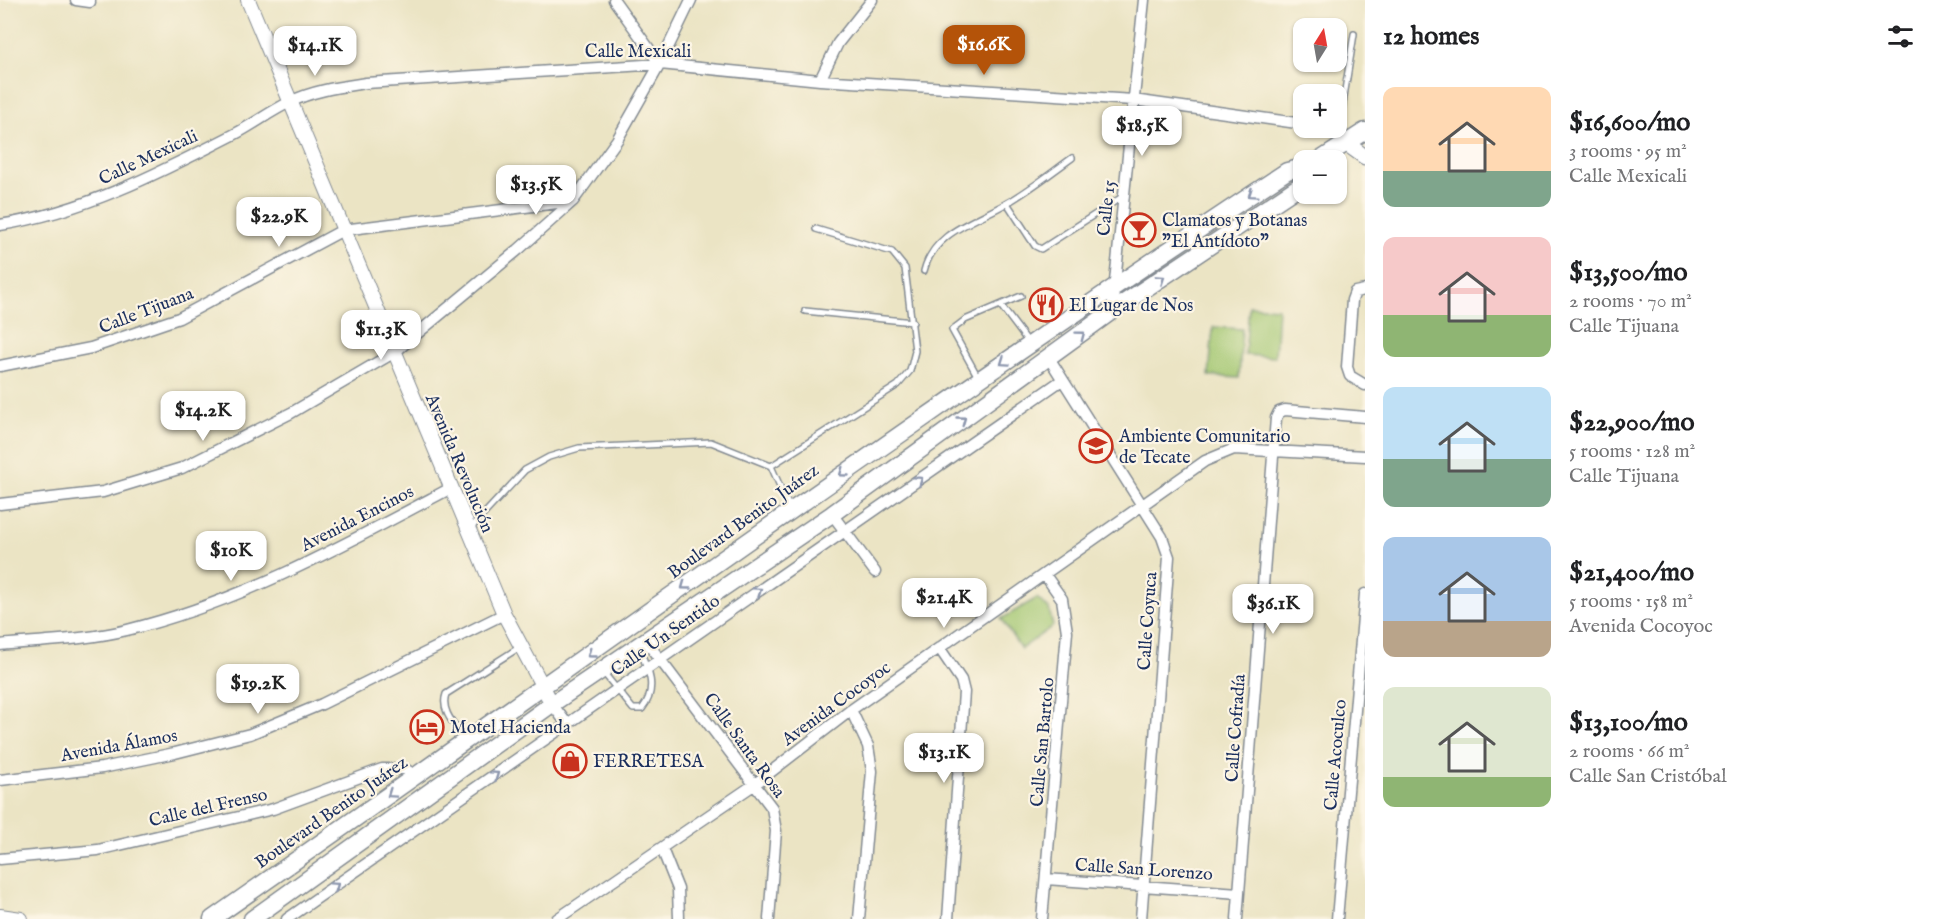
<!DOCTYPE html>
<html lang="en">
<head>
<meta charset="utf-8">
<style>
  body { margin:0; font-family:"IM FELL English",serif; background:#f6f6f6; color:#202124; height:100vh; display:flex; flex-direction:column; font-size:22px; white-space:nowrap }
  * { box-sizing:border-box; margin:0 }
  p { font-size:20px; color:#757577 }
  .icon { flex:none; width:33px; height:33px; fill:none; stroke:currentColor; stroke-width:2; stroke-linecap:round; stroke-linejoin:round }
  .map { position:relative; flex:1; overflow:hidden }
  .side { display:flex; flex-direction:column; background:#fff; width:570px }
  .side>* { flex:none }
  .needle { width:39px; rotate:11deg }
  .buttons { position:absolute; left:1293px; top:18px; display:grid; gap:12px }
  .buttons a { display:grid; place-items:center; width:54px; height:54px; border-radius:12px; background:#fff; box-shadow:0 2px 4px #0004; font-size:30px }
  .price { position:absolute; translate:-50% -51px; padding:0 14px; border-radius:12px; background:#fff; color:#222; font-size:20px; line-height:39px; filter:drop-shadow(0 2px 3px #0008) }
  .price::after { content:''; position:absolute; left:50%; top:36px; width:18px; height:14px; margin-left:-9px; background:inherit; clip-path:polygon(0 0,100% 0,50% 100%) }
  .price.selected { background:#b45309; color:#fff }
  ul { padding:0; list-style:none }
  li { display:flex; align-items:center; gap:18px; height:150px; padding:0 18px }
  li span { display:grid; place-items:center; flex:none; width:168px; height:120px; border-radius:12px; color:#555 }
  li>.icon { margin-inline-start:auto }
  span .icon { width:72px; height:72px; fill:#fffc; stroke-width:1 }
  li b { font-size:26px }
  h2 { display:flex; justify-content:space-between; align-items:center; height:72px; padding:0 18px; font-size:26px }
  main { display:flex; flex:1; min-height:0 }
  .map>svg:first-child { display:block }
  .green { fill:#a2c66f; stroke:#5e7a66; stroke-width:1.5 }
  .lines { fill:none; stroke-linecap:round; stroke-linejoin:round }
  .service-casing { stroke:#838a91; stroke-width:8 }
  .minor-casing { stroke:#838a91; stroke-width:13 }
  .tertiary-casing { stroke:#838a91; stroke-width:16 }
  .secondary-casing { stroke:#838a91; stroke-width:17 }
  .primary-casing { stroke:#838a91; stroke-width:19 }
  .service { stroke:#fff; stroke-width:5 }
  .minor { stroke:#fff; stroke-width:10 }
  .tertiary { stroke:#fff; stroke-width:14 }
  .secondary { stroke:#fff; stroke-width:15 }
  .primary { stroke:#fff; stroke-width:16 }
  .oneway { stroke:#8d97ae }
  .labels { text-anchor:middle; stroke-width:4.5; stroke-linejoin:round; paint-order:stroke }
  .street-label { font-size:18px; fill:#1b2f5e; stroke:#fcf5e5 }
  .poi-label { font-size:18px; fill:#1b2f5e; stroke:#fcf5e5; text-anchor:start }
</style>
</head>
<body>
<main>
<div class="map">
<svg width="1365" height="919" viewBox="0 0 1365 919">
  <rect width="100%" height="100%" fill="#fcf5e5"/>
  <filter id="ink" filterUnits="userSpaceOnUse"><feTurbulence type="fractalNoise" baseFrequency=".0167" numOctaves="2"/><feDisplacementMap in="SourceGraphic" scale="12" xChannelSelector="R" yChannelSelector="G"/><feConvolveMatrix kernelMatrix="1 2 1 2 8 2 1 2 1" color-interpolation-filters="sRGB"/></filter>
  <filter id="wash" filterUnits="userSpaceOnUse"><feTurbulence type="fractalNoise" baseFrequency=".008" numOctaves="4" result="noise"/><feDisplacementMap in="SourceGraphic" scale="24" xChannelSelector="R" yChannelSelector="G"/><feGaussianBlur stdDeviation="1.35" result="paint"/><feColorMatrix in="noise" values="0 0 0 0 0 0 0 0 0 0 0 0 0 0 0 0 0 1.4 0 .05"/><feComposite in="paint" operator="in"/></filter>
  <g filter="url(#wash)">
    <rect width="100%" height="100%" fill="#ebe4c4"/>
    <path class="green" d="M1249 306 1278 308 1275 357 1245 355Z
      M1213 327 1242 329 1239 378 1209 376Z
      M1037 598 1049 609 1053 626 1021 649 1001 619Z"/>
  </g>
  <g filter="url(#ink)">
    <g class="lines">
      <defs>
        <path id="service" d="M1339 128 1354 34
          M1007 203 1035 246 1041 249 1122 197
          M924 271C934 231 975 222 1007 203 1030 190 1051 173 1072 158
          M1001 306 1029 343
          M805 311 913 322
          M978 377 952 330 965 320 1021 296
          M771 466 898 385 910 371 915 351 905 268 892 252 816 229
          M470 529 525 470 549 457 579 448 711 442 771 466 790 509
          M603 672 633 709H642C658 689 649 670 639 649
          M464 738C455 725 440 711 446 694L520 647"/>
        <path id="minor" d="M76 0 90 2
          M614 0 660 64
          M820 80 838 43 872 0
          M1332 128H1339L1347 144
          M0 225C84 212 161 172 235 134 254 124 271 111 290 102 314 90 340 87 366 83L660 64 820 80 1133 100 1304 124
          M1365 290 1355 292 1352 300 1347 367 1350 376 1365 385
          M1112 311 1144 0
          M1049 358 1162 537 1169 557 1141 919
          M0 366 91 348 179 318 343 230 573 201
          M0 504 103 492 182 468 291 413 395 352 518 250 573 201 617 140 660 64 691 0
          M832 514 875 572
          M646 641 772 808 776 831 769 919
          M0 645C42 641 86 640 127 630 242 602 346 544 451 488
          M940 649 961 680 964 692 948 919
          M552 704 567 724
          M851 710 868 746 872 771 859 919
          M0 780 102 768 175 753 250 734 322 704 504 614
          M662 849 678 889 679 919
          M0 859 98 850 273 809 382 769H405L417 776
          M1046 879 1239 893
          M287 919 1062 380
          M557 919 755 784 851 710 1205 461 1234 449 1365 456
          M1042 919 1067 632 1062 599 1045 575
          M1237 919 1276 418 1279 412 1285 410 1365 417
          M1337 919 1365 594"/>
        <path id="tertiary" d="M248 0 504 614 552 704
          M0 916 21 919"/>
        <path id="secondary" d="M1347 144 1365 157"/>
        <path id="primary" d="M1320 160 1365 131
          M212 919C570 669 923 412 1287 171L1304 167
          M252 919 552 704 832 514 1112 311 1298 187 1304 180"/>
      </defs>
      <use href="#service" class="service-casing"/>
      <use href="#minor" class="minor-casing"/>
      <use href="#tertiary" class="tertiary-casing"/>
      <use href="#secondary" class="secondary-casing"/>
      <use href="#primary" class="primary-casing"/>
      <use href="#service" class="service"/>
      <use href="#minor" class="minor"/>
      <use href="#tertiary" class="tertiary"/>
      <use href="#secondary" class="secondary"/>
      <use href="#primary" class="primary"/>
    </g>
    <defs><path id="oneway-chevron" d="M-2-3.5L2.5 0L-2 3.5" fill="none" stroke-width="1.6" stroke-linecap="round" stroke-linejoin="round" transform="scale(1.5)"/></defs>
    <g class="oneway">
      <use href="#oneway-chevron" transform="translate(1252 194) rotate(146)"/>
      <use href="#oneway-chevron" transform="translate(1161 279) rotate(-34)"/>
      <use href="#oneway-chevron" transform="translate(1081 335) rotate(-37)"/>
      <use href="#oneway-chevron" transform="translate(1004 362) rotate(145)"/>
      <use href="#oneway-chevron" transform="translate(962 420) rotate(-36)"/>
      <use href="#oneway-chevron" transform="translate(843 473) rotate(144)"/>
      <use href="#oneway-chevron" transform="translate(919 480) rotate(-35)"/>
      <use href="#oneway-chevron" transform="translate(685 586) rotate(144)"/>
      <use href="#oneway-chevron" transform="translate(758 591) rotate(-34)"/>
      <use href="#oneway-chevron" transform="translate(591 654) rotate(144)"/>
      <use href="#oneway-chevron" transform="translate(495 775) rotate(-35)"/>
      <use href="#oneway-chevron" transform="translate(391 794) rotate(145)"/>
      <use href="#oneway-chevron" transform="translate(335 886) rotate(-35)"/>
    </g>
  </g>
  <defs>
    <symbol id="bar-ring" viewBox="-11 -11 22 22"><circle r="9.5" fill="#fcf5e5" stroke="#c8321e" stroke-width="1.5"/><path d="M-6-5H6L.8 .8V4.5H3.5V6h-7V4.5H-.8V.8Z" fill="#c8321e"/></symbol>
    <symbol id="restaurant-ring" viewBox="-11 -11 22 22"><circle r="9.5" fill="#fcf5e5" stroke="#c8321e" stroke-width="1.5"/><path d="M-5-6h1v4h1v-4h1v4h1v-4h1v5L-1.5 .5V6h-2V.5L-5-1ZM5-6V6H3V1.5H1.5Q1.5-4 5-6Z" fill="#c8321e"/></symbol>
    <symbol id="school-ring" viewBox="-11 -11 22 22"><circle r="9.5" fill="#fcf5e5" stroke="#c8321e" stroke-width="1.5"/><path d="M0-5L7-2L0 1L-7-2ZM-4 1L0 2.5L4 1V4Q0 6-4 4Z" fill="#c8321e"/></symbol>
    <symbol id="hotel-ring" viewBox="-11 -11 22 22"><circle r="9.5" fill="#fcf5e5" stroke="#c8321e" stroke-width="1.5"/><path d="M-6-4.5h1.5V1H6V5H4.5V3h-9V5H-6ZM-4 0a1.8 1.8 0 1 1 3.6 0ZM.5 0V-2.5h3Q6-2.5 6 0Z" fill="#c8321e"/></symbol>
    <symbol id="shop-ring" viewBox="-11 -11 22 22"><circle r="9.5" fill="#fcf5e5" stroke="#c8321e" stroke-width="1.5"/><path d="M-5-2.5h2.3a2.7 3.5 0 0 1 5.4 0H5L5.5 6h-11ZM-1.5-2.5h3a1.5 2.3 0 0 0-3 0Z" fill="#c8321e"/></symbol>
  </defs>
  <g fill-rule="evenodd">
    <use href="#bar-ring" x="1120" y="211" width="38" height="38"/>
    <use href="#restaurant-ring" x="1027" y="286" width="38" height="38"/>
    <use href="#school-ring" x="1077" y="427" width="38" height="38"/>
    <use href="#hotel-ring" x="408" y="708" width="38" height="38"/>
    <use href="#shop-ring" x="551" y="742" width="38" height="38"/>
  </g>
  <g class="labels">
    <g class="street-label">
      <text x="638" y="57">Calle Mexicali</text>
      <text transform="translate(148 157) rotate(-25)" y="6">Calle Mexicali</text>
      <text transform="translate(1106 208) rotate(-84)" y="6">Calle 15</text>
      <text transform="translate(146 310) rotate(-21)" y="6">Calle Tijuana</text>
      <text transform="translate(460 463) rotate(67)" y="6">Avenida Revolución</text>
      <text transform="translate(357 518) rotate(-27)" y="6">Avenida Encinos</text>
      <text transform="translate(743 521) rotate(-36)" y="6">Boulevard Benito Juárez</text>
      <text transform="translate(1147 621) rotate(-86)" y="6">Calle Coyuca</text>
      <text transform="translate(665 635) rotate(-35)" y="6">Calle Un Sentido</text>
      <text transform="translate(836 703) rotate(-36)" y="6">Avenida Cocoyoc</text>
      <text transform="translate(1235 728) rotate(-86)" y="6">Calle Cofradía</text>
      <text transform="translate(1042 742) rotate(-85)" y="6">Calle San Bartolo</text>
      <text transform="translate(119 745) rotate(-10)" y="6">Avenida Álamos</text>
      <text transform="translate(745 745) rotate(54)" y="6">Calle Santa Rosa</text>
      <text transform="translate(1335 755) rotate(-85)" y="6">Calle Acoculco</text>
      <text transform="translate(208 807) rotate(-13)" y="6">Calle del Frenso</text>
      <text transform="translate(331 812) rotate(-35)" y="6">Boulevard Benito Juárez</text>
      <text transform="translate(1144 869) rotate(4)" y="6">Calle San Lorenzo</text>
    </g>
    <g class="poi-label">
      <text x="1162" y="226">Clamatos y Botanas<tspan x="1162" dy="21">"El Antídoto"</tspan></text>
      <text x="1069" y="311">El Lugar de Nos</text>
      <text x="1119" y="442">Ambiente Comunitario<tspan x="1119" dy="21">de Tecate</tspan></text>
      <text x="450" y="733">Motel Hacienda</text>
      <text x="593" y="767">FERRETESA</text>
    </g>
  </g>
</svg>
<div class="buttons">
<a><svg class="needle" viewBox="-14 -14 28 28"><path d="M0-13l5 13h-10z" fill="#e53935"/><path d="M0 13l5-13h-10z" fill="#757577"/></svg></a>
<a>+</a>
<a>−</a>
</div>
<b class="price selected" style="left:984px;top:76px">$16.6K</b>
<b class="price" style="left:315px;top:77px">$14.1K</b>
<b class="price" style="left:1142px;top:157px">$18.5K</b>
<b class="price" style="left:536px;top:216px">$13.5K</b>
<b class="price" style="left:279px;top:248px">$22.9K</b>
<b class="price" style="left:381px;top:361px">$11.3K</b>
<b class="price" style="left:203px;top:442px">$14.2K</b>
<b class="price" style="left:231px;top:582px">$10K</b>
<b class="price" style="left:944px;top:629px">$21.4K</b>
<b class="price" style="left:1273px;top:635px">$36.1K</b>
<b class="price" style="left:258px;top:715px">$19.2K</b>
<b class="price" style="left:944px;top:784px">$13.1K</b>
</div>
<section class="side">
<h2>12 homes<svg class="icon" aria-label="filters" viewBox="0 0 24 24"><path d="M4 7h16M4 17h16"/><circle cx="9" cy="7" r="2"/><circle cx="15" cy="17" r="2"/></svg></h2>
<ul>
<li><span style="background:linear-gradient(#ffd9b3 70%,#7fa58c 0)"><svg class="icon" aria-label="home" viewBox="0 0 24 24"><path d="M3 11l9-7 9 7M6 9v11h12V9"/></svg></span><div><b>$16,600/mo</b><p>3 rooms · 95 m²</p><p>Calle Mexicali</p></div></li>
<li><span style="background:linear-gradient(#f6c9c9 65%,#8fb573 0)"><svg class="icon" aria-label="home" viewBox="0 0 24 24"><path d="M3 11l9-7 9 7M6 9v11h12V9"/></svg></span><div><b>$13,500/mo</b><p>2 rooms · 70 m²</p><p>Calle Tijuana</p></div></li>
<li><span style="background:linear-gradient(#bfe0f5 60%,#7fa58c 0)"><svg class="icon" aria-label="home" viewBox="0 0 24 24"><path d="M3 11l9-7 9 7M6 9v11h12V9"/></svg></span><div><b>$22,900/mo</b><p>5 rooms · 128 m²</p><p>Calle Tijuana</p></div></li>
<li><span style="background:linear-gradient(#a9c7e8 70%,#b9a48a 0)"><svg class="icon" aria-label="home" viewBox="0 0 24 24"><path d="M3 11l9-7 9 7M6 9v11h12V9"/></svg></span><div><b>$21,400/mo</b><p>5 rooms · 158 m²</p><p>Avenida Cocoyoc</p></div></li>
<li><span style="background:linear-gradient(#dfe7d0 75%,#8fb573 0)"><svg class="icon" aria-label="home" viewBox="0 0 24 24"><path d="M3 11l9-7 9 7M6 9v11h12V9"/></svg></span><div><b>$13,100/mo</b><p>2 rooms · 66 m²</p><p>Calle San Cristóbal</p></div></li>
</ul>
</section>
</main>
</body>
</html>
